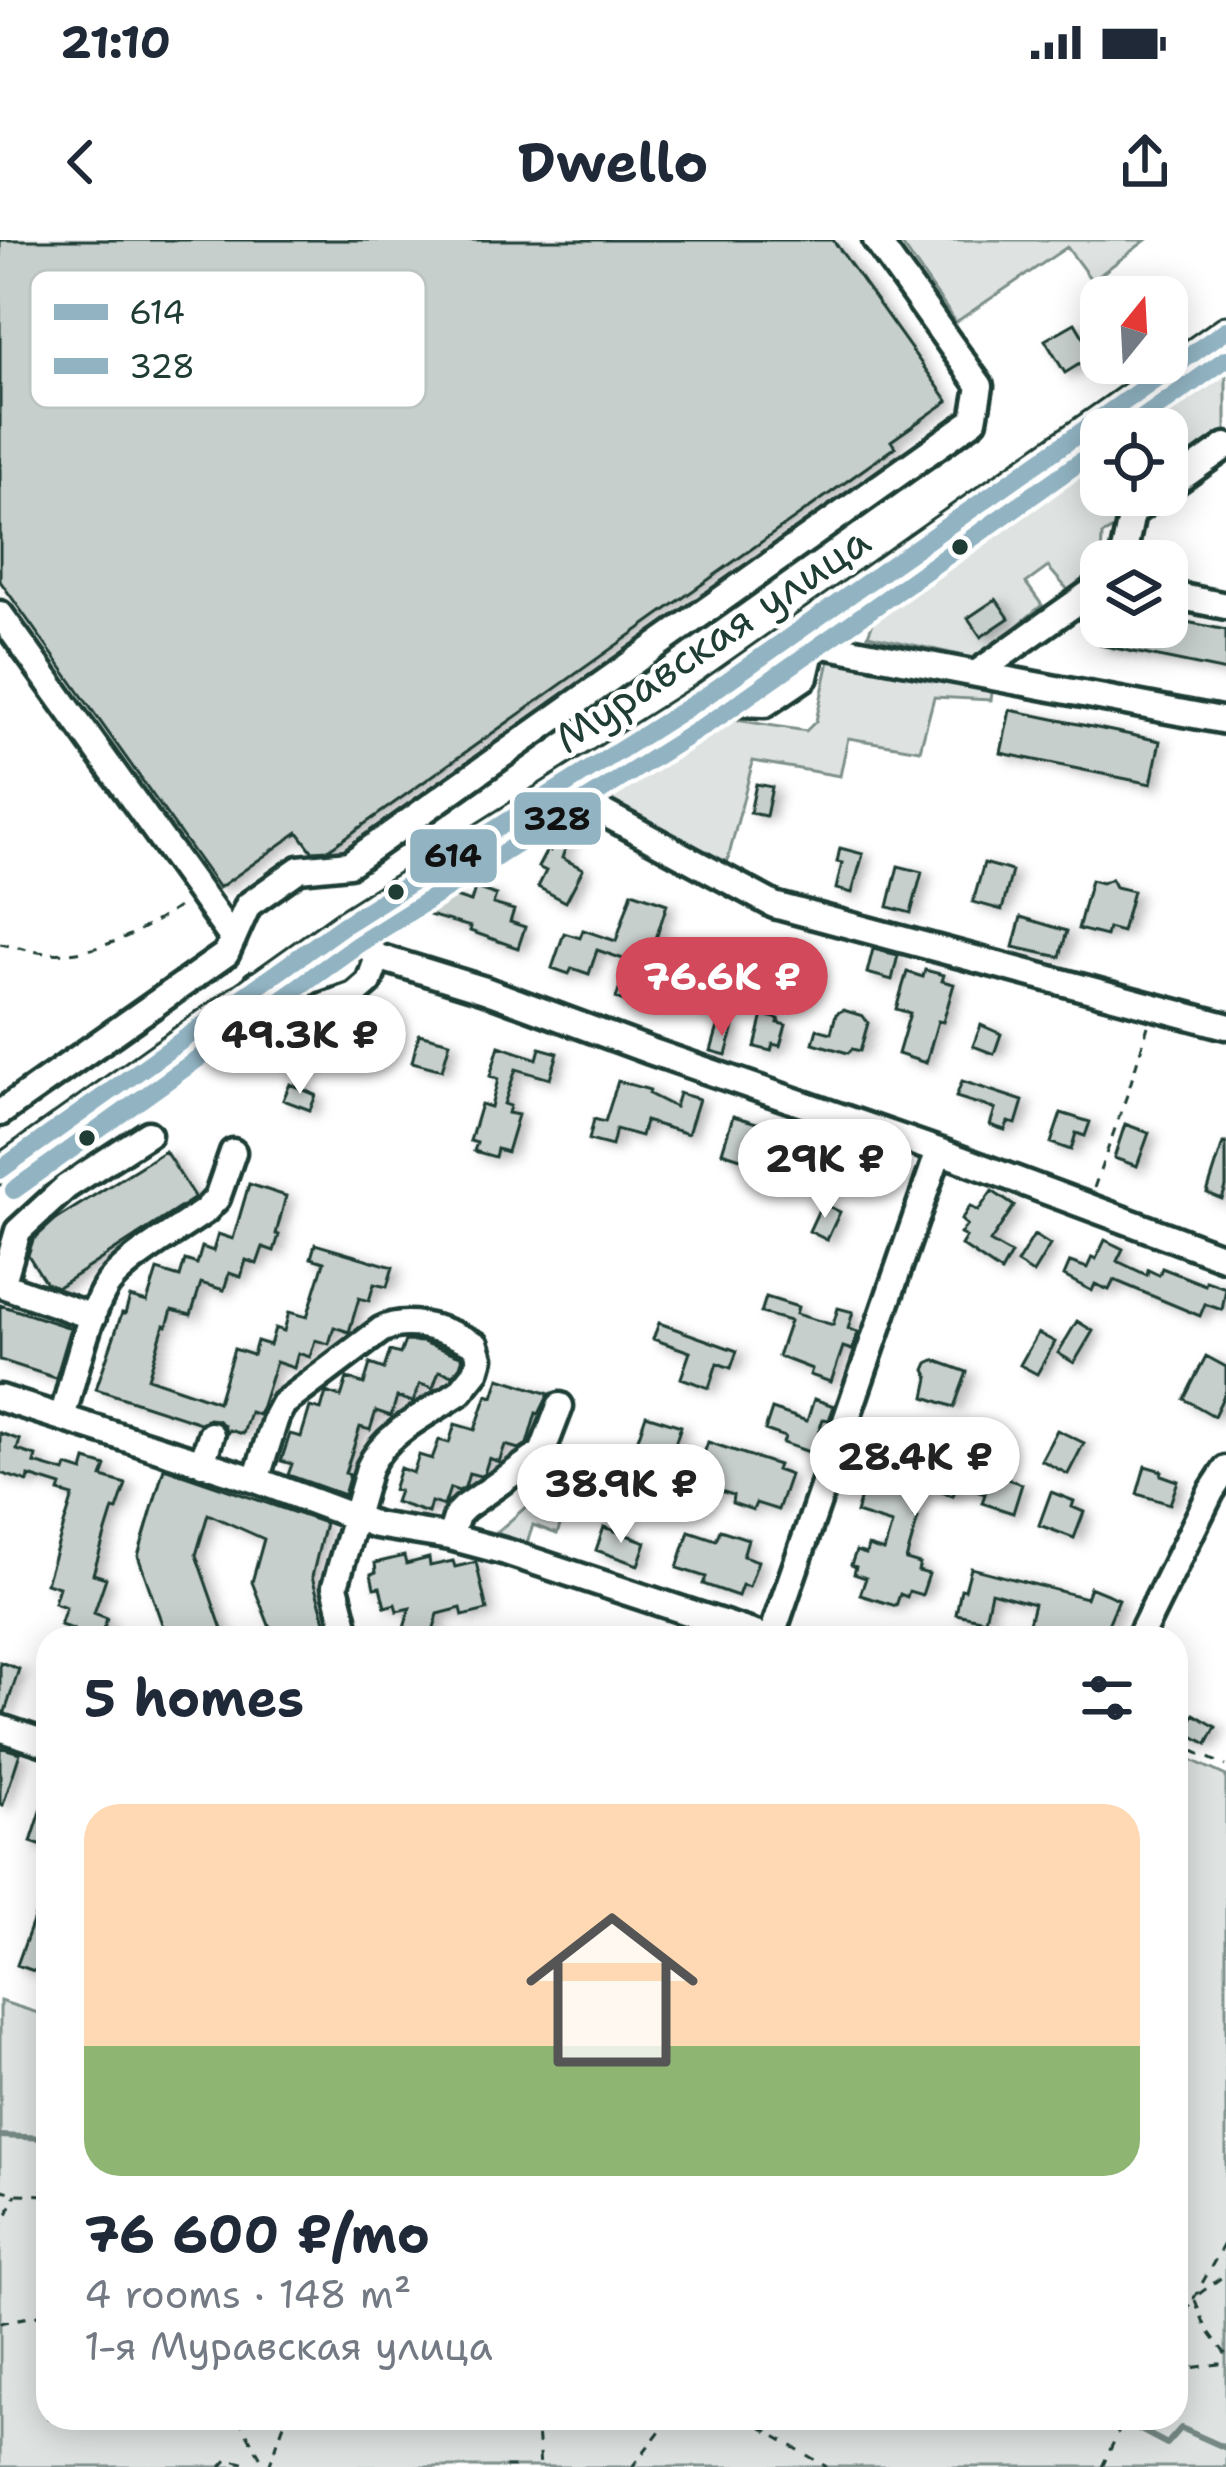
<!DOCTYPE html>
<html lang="en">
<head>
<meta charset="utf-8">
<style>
  body { margin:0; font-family:"Shantell Sans",sans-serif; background:#f6f6f7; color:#1f2937; height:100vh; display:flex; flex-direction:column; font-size:45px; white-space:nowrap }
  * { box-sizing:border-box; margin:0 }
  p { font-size:39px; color:#747a83 }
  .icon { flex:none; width:66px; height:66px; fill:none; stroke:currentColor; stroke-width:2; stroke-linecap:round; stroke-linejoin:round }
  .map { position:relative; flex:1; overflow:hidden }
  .side { position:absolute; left:36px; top:1386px; width:1152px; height:804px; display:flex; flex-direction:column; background:#fff; border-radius:36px; box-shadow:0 6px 30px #0003 }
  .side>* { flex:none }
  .needle { width:78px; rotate:18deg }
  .buttons { position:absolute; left:1080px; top:36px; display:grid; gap:24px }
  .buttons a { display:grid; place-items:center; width:108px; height:108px; border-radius:24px; background:#fff; box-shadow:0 6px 30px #0003; font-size:60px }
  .price { position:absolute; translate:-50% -102px; padding:0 27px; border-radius:42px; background:#fff; color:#222; font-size:39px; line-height:78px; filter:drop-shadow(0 3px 6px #0008) }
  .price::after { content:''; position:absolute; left:50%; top:72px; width:36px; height:27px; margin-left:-18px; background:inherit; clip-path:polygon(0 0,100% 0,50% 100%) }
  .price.active { background:#d1495b; color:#fff }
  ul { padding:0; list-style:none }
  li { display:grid; align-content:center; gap:24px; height:636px; padding:0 48px }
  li+li { border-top:3px solid #e0e1e3 }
  li span { display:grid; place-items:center; height:372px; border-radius:36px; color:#555 }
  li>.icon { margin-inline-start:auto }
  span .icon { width:216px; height:216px; fill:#fffc; stroke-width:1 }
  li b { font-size:51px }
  h2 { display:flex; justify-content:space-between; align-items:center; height:144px; padding:0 48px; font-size:51px }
  .status { display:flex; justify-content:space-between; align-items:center; height:84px; padding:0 60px; background:#fff; direction:ltr }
  .status svg { height:33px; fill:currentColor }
  header { display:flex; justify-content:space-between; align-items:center; height:156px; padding:0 48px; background:#fff; font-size:54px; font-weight:700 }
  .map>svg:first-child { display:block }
  .green { fill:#dee3e2; stroke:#7e908b; stroke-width:3 }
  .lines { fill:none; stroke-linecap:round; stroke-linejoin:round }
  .stream { stroke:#758883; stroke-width:6 }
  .building { fill:#c7cfcc; stroke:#1f3d34; stroke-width:3; filter:url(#shadow) }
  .minor-casing { stroke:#1f3d34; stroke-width:33 }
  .path { stroke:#1f3d34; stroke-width:3; stroke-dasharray:9 9; stroke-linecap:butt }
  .minor { stroke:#fff; stroke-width:24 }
  .bus-1-casing { stroke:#fff; stroke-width:27 }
  .bus-2-casing { stroke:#fff; stroke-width:27 }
  .bus-1 { stroke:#91b3c2; stroke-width:18 }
  .bus-2 { stroke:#91b3c2; stroke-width:18 }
  .bus-dot { fill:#1f3d34; stroke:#fff; stroke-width:4.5 }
  .labels { text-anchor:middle; stroke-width:10; stroke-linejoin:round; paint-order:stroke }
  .street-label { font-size:42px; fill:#1f3d34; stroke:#fff }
  .key { fill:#fff; stroke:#bcc5c2; stroke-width:3 }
  .key-label { font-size:33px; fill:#1f3d34 }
  .line-badge { stroke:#fff; stroke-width:4.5 }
  .pale-badge-label { font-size:33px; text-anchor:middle; font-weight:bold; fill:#111 }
</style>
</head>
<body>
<div class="status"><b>21:10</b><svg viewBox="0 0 49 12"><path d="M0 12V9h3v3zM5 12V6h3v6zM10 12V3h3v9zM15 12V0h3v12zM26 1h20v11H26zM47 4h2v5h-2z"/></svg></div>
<header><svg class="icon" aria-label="back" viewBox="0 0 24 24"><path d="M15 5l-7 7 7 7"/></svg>Dwello<svg class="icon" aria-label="share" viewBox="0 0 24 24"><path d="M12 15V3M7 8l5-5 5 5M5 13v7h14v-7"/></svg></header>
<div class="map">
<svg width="1226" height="2227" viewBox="0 0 1226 2227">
  <defs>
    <filter id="shadow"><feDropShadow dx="7" dy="4" stdDeviation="6" flood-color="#0004"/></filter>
  </defs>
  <rect width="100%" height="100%" fill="#fff"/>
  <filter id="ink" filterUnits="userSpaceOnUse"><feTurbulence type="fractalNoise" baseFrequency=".00833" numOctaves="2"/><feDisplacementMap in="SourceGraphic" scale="24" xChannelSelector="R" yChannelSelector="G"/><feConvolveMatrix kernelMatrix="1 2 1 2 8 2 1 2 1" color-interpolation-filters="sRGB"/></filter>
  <g filter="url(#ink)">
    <path class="green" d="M899 0H1146L1092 41 1067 7 956 82Z
      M1226 131V196L1167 237V189H1142Z
      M1101 217V255H1141L1125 283 1102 295 1101 325 1068 350 1048 327 1026 343 1042 365 978 419 868 395 877 372Z
      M830 416 993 446 991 460 934 457 920 510 848 498 840 536 753 521 726 627 588 553 708 480 730 479 806 491 816 481Z
      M534 1245 570 1258 557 1294 533 1285 527 1303 496 1293 527 1266Z
      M1176 1513 1226 1536V2227H0V1761L48 1776V2178H1176Z"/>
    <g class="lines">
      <path class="stream" d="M0 1896 48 1898
        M1125 2178 1129 2184 1167 2204 1181 2188 1226 2208"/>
    </g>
    <path class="building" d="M0 0H833L948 161 891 201 895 207 328 610 312 611 298 592 219 648 0 341Z
      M1075 83 1094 115 1065 133 1045 100Z
      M996 359 1009 378 981 397 968 378Z
      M1167 378 1226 390V431L1100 405 1104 387H1167Z
      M1010 470 1160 501 1151 544 1001 513Z
      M756 544 772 547 766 576 750 573Z
      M558 585 572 589 562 618 583 629 566 662 538 647 546 631 538 627 547 610 550 611Z
      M840 608 863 614 852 653 836 649 842 623 837 622Z
      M984 623 1012 631 1002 670 973 662Z
      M898 626 922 632 911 673 888 667Z
      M1111 639 1115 647 1133 651 1122 692 1108 688 1106 696 1078 689 1091 640 1102 643Z
      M475 648 496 655 493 664 514 670 510 682 525 687 518 708 470 691 471 687 429 675 436 651 471 662Z
      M632 652 667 664 653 708 656 709 635 765 616 758 629 721 597 710 589 734 572 728 569 734 552 728 564 693 580 698 583 690 616 701Z
      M1021 677 1067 691 1060 717 1013 707Z
      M873 709 898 715 892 740 867 733Z
      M925 730 944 735 942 741 954 744 943 782 938 781 926 823 898 814 910 773 896 769 907 732 923 737Z
      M690 738 720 747 711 775 692 769 694 763 683 760Z
      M843 770 863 776 868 783 860 811 852 809 848 813 813 803 817 789 831 793 836 774Z
      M763 775 779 779 778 783 786 785 780 806 773 804 771 811 755 807Z
      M719 783 734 787 726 815 711 811Z
      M981 785 1001 794 994 814 973 806Z
      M419 794 450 802 442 830 412 822Z
      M499 806 537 819 540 808 558 813 550 839 516 829 504 864 510 866 508 873 518 875 507 912 497 909 495 917 474 911 477 903 470 901 481 864 491 867 498 839 490 836Z
      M618 841 650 850 649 854 675 867 679 853 699 859 688 894 645 881 641 896 616 889 612 906 589 900 594 879 605 882Z
      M962 841 1023 861 1016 884 1008 882 1005 890 990 885 995 869 956 857Z
      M290 844 316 855 310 870 283 860Z
      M1061 873 1090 882 1085 896 1076 893 1071 910 1051 903Z
      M733 876 767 886 761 904 794 914 801 890 819 896 808 933 757 917 756 923 722 912Z
      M1125 884 1149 893 1137 926 1114 918Z
      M1223 903H1226V947L1222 959 1207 953Z
      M165 911 195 958 58 1047 46 1043 28 1015 33 1000 55 980Z
      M249 944 286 956 276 994 279 995 274 1011 263 1007 257 1024 246 1020 241 1037 229 1033 224 1050 201 1043 191 1075 172 1070 167 1086 164 1085 148 1138 218 1162 234 1109 253 1115 257 1101 270 1105 275 1088 284 1091 289 1072 307 1077 324 1022 311 1018 315 1004 393 1027 387 1047 374 1044 369 1061 359 1058 349 1092 334 1087 329 1104 315 1100 310 1117 298 1113 294 1128 276 1122 259 1175 250 1172 243 1194 229 1190 227 1195 224 1185 217 1180 209 1179 200 1183 96 1149 122 1073 125 1074 130 1057 147 1062 157 1030 180 1037 185 1020 197 1024 202 1007 213 1011 218 994 233 999Z
      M992 951 1014 966 990 1002 1011 1014 1001 1032 961 1005 966 997 960 994 967 985 961 980 970 966 978 971Z
      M822 963 840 972 827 1000 809 991Z
      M1034 995 1050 1005 1033 1033 1017 1023Z
      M1105 1000 1123 1009 1117 1021 1147 1035 1148 1030 1159 1035 1162 1028 1205 1045 1206 1041 1226 1048 1222 1070 1205 1064 1200 1076 1114 1040 1109 1050 1095 1044 1092 1051 1064 1036 1070 1022 1087 1028 1092 1017 1096 1019Z
      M766 1057 798 1067 796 1074 833 1085 838 1068 853 1072 848 1089 858 1092 852 1110 843 1107 831 1142 810 1135 812 1129 778 1116 790 1081 761 1073Z
      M0 1065 71 1088 56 1138 0 1120Z
      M1077 1081 1093 1091 1074 1123 1058 1113Z
      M659 1083 737 1111 731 1128 717 1123 709 1148 681 1138 690 1112 653 1099Z
      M1038 1093 1055 1102 1037 1134 1020 1125Z
      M405 1101 423 1102 458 1115 463 1117 460 1126 453 1135 439 1131 433 1148 420 1144 413 1162 397 1157 391 1176 376 1171 370 1190 360 1187 345 1233 350 1234 344 1255 288 1235 292 1224 281 1221 290 1194 301 1197 310 1167 321 1170 326 1152 341 1157 347 1138 364 1144 370 1124 384 1129 390 1111 400 1114Z
      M1206 1116 1226 1127V1151L1214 1176 1184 1159Z
      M934 1120 967 1132 954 1167 925 1157 929 1138 925 1130 928 1123Z
      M499 1138 549 1154 539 1174 536 1173 527 1204 519 1209 505 1205 499 1222 489 1218 484 1234 480 1236 469 1233 465 1247 459 1251 450 1248 444 1266 431 1262 428 1273 395 1262 399 1251 393 1250 400 1228 413 1233 419 1215 432 1219 439 1200 449 1203 455 1184 475 1190 487 1155 493 1157Z
      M814 1159 834 1166 829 1180 823 1179 812 1213 783 1203 785 1197 765 1190 772 1169 807 1181Z
      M646 1175 681 1186 673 1210 662 1206 653 1233 629 1225Z
      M1057 1190 1084 1203 1068 1234 1041 1220Z
      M0 1193 20 1200 17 1210 36 1216 34 1223 65 1232 67 1226 83 1231 86 1220 106 1226 102 1237 126 1244 117 1270 113 1269 93 1334 106 1338 94 1373 107 1378 101 1398H70L73 1389 60 1385 66 1367 54 1363 59 1347 46 1343 73 1256 59 1252 61 1246 29 1236 28 1242 0 1233Z
      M924 1196 939 1201 937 1208 965 1218 961 1230 986 1251 993 1234 1022 1244 1013 1273 982 1263 985 1254 957 1244 953 1256 924 1246 914 1277 918 1278 906 1320 920 1324 918 1331 929 1334 922 1355 909 1351 907 1357 900 1354 896 1366 860 1355 866 1338 854 1334 856 1327 851 1325 856 1311 866 1314 868 1306 884 1311 892 1284 856 1273 866 1240 901 1251 912 1216 916 1217Z
      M708 1202 778 1225 776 1230 790 1235 778 1270 756 1263 753 1270 732 1263 733 1255 706 1246 708 1238 697 1234Z
      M1145 1226 1162 1231 1161 1235 1178 1241 1170 1264 1137 1254Z
      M164 1228 325 1283 312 1337 330 1398H274L252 1342 264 1299 208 1274 196 1315 225 1398H167L138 1316Z
      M599 1237 620 1243 611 1271 590 1265Z
      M1051 1252 1074 1261 1072 1267 1084 1272 1074 1298 1039 1285Z
      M604 1287 646 1302 638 1325 596 1310Z
      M720 1290 748 1299 743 1316 758 1321 749 1347 742 1345 738 1356 703 1344 706 1337 677 1328 689 1291 716 1300Z
      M404 1316 406 1324 429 1318 430 1326 453 1321 455 1327 476 1322 487 1370 463 1376 461 1368 438 1374 431 1398H401L410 1368 397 1371 395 1364 385 1367 380 1347 374 1348 371 1334 376 1332 375 1323Z
      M971 1328 1086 1358 1090 1347 1119 1359 1102 1398H1069L1028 1387 1034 1364 991 1352 985 1380 956 1374 961 1349 965 1350Z
      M0 1422 19 1429 5 1472H0Z
      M1194 1474 1216 1487 1207 1504 1184 1491Z
      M0 1507 20 1513 3 1565 0 1564Z
      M45 1559H48V1608L31 1602Z
      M46 1645H48V1736L17 1725Z"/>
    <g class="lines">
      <defs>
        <path id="minor" d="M1167 248 1226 206
          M1122 321 1132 273 1157 255
          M1167 354 1226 366
          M0 374 233 699
          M780 404 795 401 813 403 1226 481
          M977 433 1101 345
          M706 456 739 463 765 464 805 437 813 403
          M565 547 589 565 774 665 1226 786
          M344 685 378 717 485 750 650 811 939 911 1226 1018
          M256 745 266 759 309 771 354 755 369 742 378 717
          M0 873 226 714 248 665 299 629 349 624 974 180 980 146 876 0
          M0 930 344 685 706 456 1226 90
          M93 1077 2 1045 18 991 66 947 148 894
          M0 1158 256 1240 376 1285 450 1297 506 1312 764 1397
          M62 1178C72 1144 89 1070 108 1044 127 1019 178 990 205 971L217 958 233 912
          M202 1223 211 1195
          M256 1240 276 1177 283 1164 381 1090C410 1075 449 1091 476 1105L480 1118 476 1132 460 1152C429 1173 385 1192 369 1228L335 1346 348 1398
          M450 1297 457 1275 465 1267 542 1213 560 1166
          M763 1398 773 1392 939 911
          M1139 1398 1211 1252 1226 1229
          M0 1488 48 1504"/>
      </defs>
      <use href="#minor" class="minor-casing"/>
      <path class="path" d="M0 704C16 707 32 712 48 713 96 717 144 690 183 664
        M1094 948 1128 852 1148 786
        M1176 1503 1226 1526
        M0 1949 16 1954 48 1955
        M0 1990 16 1954
        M1176 2052 1194 2058 1226 2000
        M1199 2054 1226 2034
        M1195 2060 1206 2088 1226 2115
        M0 2083 48 2073
        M1176 2088 1192 2061
        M1176 2130 1226 2123
        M238 2178 266 2227
        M536 2178 540 2227
        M745 2178 827 2227
        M221 2227 228 2219 258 2227
        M269 2227 286 2178
        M505 2227H516
        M632 2227 670 2178
        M1102 2227 1125 2178"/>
      <use href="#minor" class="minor"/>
      <defs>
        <path id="bus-1" d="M0 930 344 685 706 456 1226 90"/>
        <path id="bus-2" d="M1127 189 1226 119
          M14 950 357 705 720 476 1101 207"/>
      </defs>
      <use href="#bus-1" class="bus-1-casing"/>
      <use href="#bus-2" class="bus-2-casing"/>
      <use href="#bus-1" class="bus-1"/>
      <use href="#bus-2" class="bus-2"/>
    </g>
  </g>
  <g class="bus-dot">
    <circle cx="960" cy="307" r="10"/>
    <circle cx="396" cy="652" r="10"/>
    <circle cx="87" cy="898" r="10"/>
  </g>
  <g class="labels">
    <g class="street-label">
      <text transform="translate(712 399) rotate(-34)" y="15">Муравская улица</text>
    </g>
  </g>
  <rect x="30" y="30" width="396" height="138" rx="18" class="key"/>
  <rect x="54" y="64" width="54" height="16" fill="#91b3c2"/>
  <rect x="54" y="118" width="54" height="16" fill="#91b3c2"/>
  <g class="key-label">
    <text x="129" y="84">614</text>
    <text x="129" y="138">328</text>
  </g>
  <g class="line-badge">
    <rect x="512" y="550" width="91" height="57" rx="12" fill="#91b3c2"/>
    <rect x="408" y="587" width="91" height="58" rx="12" fill="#91b3c2"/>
  </g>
  <g class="pale-badge-label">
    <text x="557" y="590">328</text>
    <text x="453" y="627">614</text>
  </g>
</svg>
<div class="buttons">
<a><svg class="needle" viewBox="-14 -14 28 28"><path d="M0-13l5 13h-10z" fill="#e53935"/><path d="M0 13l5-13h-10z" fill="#747a83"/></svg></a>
<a><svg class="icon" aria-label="locate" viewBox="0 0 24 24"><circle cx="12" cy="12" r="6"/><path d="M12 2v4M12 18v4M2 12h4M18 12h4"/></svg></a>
<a><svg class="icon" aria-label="layers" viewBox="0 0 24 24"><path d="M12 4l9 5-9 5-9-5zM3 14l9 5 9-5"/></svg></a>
</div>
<b class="price active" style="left:722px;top:799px">76.6K ₽</b>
<b class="price" style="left:300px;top:857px">49.3K ₽</b>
<b class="price" style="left:825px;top:981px">29K ₽</b>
<b class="price" style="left:915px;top:1279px">28.4K ₽</b>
<b class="price" style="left:621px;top:1306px">38.9K ₽</b>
<section class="side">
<h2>5 homes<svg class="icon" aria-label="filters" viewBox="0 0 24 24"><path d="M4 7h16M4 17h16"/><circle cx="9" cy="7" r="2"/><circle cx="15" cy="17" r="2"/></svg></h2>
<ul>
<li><span style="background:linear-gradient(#ffd9b3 65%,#8fb573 0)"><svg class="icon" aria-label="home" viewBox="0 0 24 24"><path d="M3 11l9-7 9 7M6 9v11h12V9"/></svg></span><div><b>76 600 ₽/mo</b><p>4 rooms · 148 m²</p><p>1-я Муравская улица</p></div></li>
</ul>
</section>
</div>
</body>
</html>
